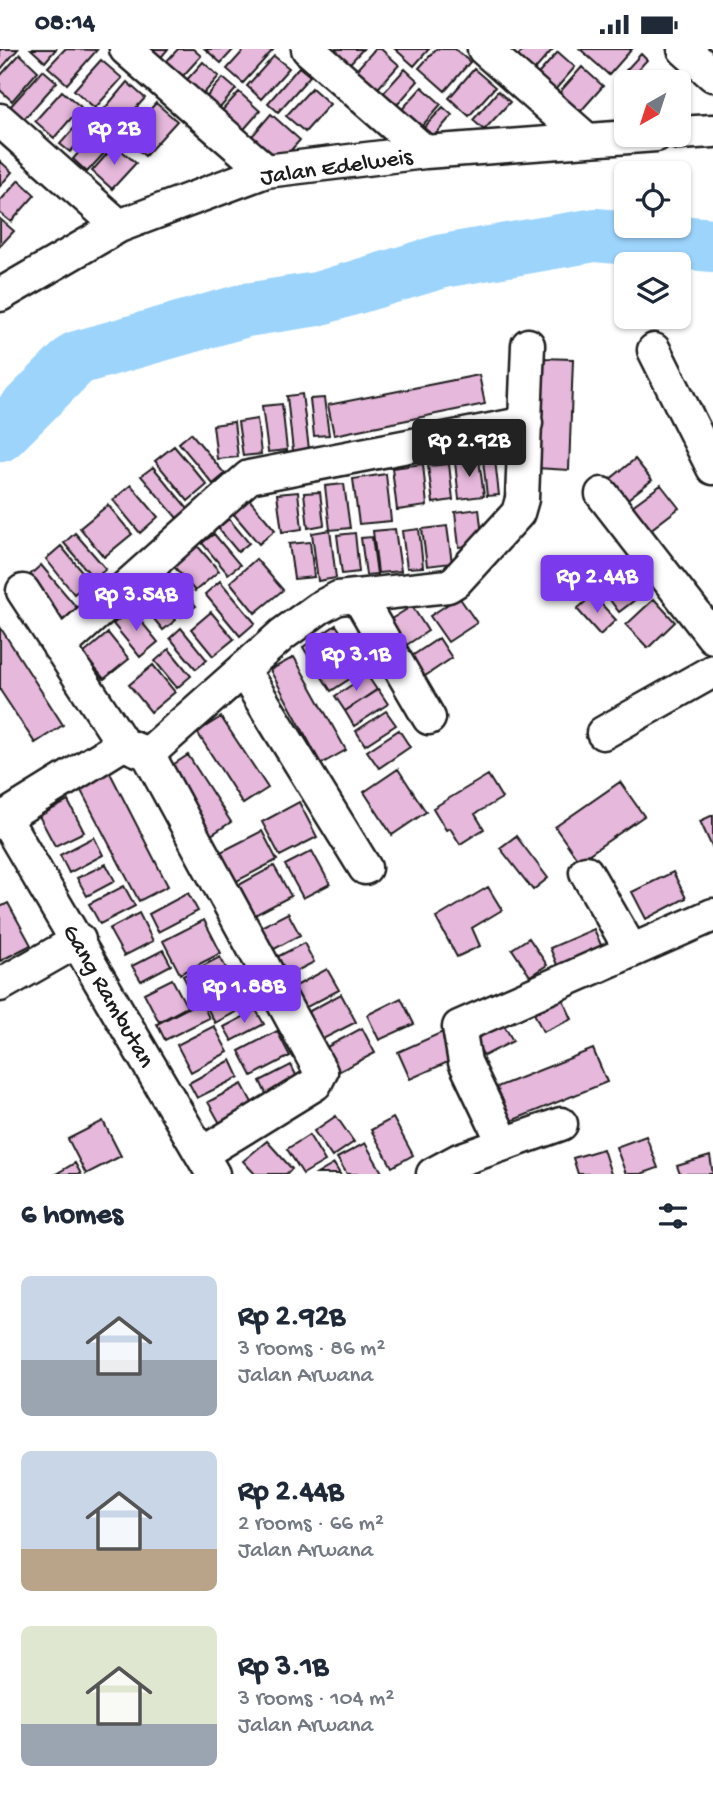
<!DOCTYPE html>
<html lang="en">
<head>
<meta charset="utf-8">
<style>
  body { margin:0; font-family:"Gochi Hand",sans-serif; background:#f2f2f3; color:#1f2937; height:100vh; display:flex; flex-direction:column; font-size:26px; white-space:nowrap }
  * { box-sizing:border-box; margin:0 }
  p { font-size:23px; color:#747a83 }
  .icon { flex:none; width:38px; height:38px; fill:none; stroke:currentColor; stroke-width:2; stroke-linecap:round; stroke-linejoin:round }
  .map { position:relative; height:1125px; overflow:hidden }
  .sheet { display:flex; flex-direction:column; background:#fff; flex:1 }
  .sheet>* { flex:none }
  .needle { width:46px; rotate:219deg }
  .buttons { position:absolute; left:614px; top:21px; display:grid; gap:14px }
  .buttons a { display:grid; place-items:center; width:77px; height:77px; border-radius:10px; background:#fff; box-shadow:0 2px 5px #0004; font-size:35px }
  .price { position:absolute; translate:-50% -60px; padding:0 16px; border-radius:7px; background:#7c3aed; color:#fff; font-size:23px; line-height:46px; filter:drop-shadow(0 2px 4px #0008) }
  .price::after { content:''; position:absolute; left:50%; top:42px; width:21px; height:16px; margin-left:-10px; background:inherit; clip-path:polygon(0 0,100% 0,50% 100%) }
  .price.selected { background:#222; color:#fff }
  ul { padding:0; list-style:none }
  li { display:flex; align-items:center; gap:21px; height:175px; padding:0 21px }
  li span { display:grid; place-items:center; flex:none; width:196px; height:140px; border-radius:10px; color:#555 }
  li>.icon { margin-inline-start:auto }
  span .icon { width:84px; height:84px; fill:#fffc; stroke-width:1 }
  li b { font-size:30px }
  h2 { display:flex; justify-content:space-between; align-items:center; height:84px; padding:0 21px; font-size:30px }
  .status { display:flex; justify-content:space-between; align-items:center; height:49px; padding:0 35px; background:#fff; direction:ltr }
  .status svg { height:19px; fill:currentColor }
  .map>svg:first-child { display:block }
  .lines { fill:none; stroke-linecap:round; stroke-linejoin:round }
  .river { stroke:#9dd4fc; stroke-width:54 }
  .building { fill:#e6b8db; stroke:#1c1c1c; stroke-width:2 }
  .minor-casing { stroke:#1c1c1c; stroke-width:37 }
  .minor { stroke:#fff; stroke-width:32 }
  .labels { text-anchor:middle; stroke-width:5; stroke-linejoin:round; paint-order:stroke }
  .street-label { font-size:24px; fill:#1c1c1c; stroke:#fff }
</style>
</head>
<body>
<div class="status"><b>08:14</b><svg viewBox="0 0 49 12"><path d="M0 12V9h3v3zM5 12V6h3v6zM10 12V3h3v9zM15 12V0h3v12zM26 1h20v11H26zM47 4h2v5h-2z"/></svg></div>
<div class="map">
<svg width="713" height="1125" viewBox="0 0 713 1125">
  <rect width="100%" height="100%" fill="#fff"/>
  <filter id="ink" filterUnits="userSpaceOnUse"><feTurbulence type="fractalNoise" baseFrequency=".0143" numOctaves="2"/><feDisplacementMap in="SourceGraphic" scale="14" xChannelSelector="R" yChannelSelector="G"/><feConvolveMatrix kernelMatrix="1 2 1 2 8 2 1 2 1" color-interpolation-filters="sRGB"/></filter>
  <g filter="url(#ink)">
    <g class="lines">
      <path class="river" d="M0 386 77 309 246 261 317 250 443 212 595 186 713 196"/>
    </g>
    <path class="building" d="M0 0H18L0 21Z
      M31 0H56L45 13Z
      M65 0 97 1 67 35 48 18Z
      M142 0H168L157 13Z
      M178 0H193L201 7 181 29 165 14Z
      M205 0H234L221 14Z
      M245 0 273 1 243 34 227 20Z
      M315 0H363L342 23Z
      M375 0H381L399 16 371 47 350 28Z
      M395 0H429L414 17Z
      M436 0H455L470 13 445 42 419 19Z
      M524 0H553L525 32 509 17Z
      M580 0H632L609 26Z
      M558 3 575 18 548 49 531 33Z
      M20 5 38 22 12 52 0 41V27Z
      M641 5 647 11 625 35 618 30Z
      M274 7 289 19 261 50 247 37Z
      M101 11 122 29 95 59 74 41Z
      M203 13 219 27 199 50 183 35Z
      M299 18 310 27 278 63 268 54Z
      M582 18 603 37 573 71 552 52Z
      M405 20 418 32 390 64 376 52Z
      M474 20 495 38 469 67 449 49Z
      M43 21 57 33 23 71 9 59Z
      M223 29 236 40 214 66 201 54Z
      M127 33 145 49 118 79 101 64Z
      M422 38 441 55 416 84 397 66Z
      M312 39 330 55 305 83 286 67Z
      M62 42 81 58 54 89 35 72Z
      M498 42 510 53 484 81 473 71Z
      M239 43 260 62 239 86 217 67Z
      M156 54 177 72 145 107 124 89Z
      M443 58 452 66 430 92 420 83Z
      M89 62 99 71 70 103 60 95Z
      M271 65 300 91 276 118 247 93Z
      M102 77 117 90 87 123 73 110Z
      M115 96 136 114 112 140 92 122Z
      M0 112 12 123 0 137Z
      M19 131 35 146 11 173 0 164V152Z
      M0 170 14 182 0 197Z
      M540 309 573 310 569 421 536 419Z
      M479 326 485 355 334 386 328 356Z
      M302 345 309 400 293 402 287 347Z
      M324 349 329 386 314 387 310 350Z
      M282 355 287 401 268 403 262 357Z
      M257 370 261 405 243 407 238 373Z
      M234 373 238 408 217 410 213 376Z
      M191 384 225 425 213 435 179 394Z
      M174 397 207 436 188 452 155 412Z
      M635 410 652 431 620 456 603 436Z
      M479 411 484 447 459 450 455 413Z
      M483 411H495L499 446 487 447Z
      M423 415 427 457 397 461 392 419Z
      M449 415 453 451 433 454 428 417Z
      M153 418 188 460 177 469 141 427Z
      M386 425 391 472 359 475 353 430Z
      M344 435 350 479 330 481 325 437Z
      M131 436 158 468 140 484 113 451Z
      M661 436 679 459 642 487 624 463Z
      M298 443 302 480 282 483 277 445Z
      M320 443 324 476 308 479 304 444Z
      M248 449 275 481 259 495 232 463Z
      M108 456 132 485 104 508 80 479Z
      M479 460 483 495 459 498 455 463Z
      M229 470 249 494 238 503 218 479Z
      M447 477 452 514 427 517 422 480Z
      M395 480 401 522 378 524 373 482Z
      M419 480 423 518 407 519 402 482Z
      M330 481 336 529 318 532 312 484Z
      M75 484 106 520 94 530 64 494Z
      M355 484 359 523 342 525 337 486Z
      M214 485 240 516 228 525 202 494Z
      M372 488 377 525 366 526 361 489Z
      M310 493 314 528 294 530 289 495Z
      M195 494 219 522 195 542 171 514Z
      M61 497 90 532 74 545 46 510Z
      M256 510 283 541 255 564 230 533Z
      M41 516 78 560 60 575 23 532Z
      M167 521 196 557 181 568 152 533Z
      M633 521 648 541 619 563 604 543Z
      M220 532 255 574 240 587 205 545Z
      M153 542 176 571 163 581 140 553Z
      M593 546 616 571 600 586 577 560Z
      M459 548 477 574 448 593 430 567Z
      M654 550 675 573 648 599 626 576Z
      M412 557 428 582 405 597 388 572Z
      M131 560 158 593 140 608 113 575Z
      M211 563 234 590 213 607 191 580Z
      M336 576 348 594 314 616 303 598Z
      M0 578 63 676 35 694 0 641Z
      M181 579 207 611 196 620 170 589Z
      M108 584 129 610 104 630 83 605Z
      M439 589 452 609 422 629 409 609Z
      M355 597 368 618 331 642 318 622Z
      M169 600 191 627 177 639 155 612Z
      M294 608 346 701 321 715 270 621Z
      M153 616 175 643 151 663 129 636Z
      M367 626 377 641 345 662 335 647Z
      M378 640 388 655 354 677 345 662Z
      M386 662 396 676 365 696 356 682Z
      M221 668 268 739 243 755 197 683Z
      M399 681 410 698 379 719 367 702Z
      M188 706 231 773 208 788 165 721Z
      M108 720 168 837 139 852 78 736Z
      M398 720 426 763 392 786 364 743Z
      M488 726 502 749 475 765 484 780 460 795 450 779 446 781 433 759Z
      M620 733 644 767 579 812 555 778Z
      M68 752 84 783 55 797 39 767Z
      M299 753 317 788 280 807 262 773Z
      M713 766V798H712L700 772Z
      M262 782 277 811 233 834 217 805Z
      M516 787 548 829 533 841 500 799Z
      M94 788 103 806 69 824 60 806Z
      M312 802 330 835 303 849 285 816Z
      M106 815 115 832 87 847 77 829Z
      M274 817 291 847 255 866 239 836Z
      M673 823 686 849 646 870 632 843Z
      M124 837 135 857 100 875 89 855Z
      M488 838 502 861 472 879 480 897 457 908 436 869Z
      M188 844 198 862 158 883 149 865Z
      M8 854 31 896 0 912V858Z
      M139 864 153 892 124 907 109 880Z
      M288 864 300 886 269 903 257 880Z
      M204 871 221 904 180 925 163 892Z
      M594 880 605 905 560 923 550 899Z
      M529 889 547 916 530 927 512 900Z
      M304 894 314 913 283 929 273 910Z
      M163 901 171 916 141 932 132 917Z
      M220 908 231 928 194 948 183 927Z
      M327 920 339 941 305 959 294 938Z
      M172 930 187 958 159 973 144 944Z
      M245 933 255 953 215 974 205 955Z
      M559 942 572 970 543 983 530 956Z
      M341 945 356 973 321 991 306 964Z
      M401 949 414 975 379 991 367 966Z
      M201 952 209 969 165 991 157 975Z
      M256 961 264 975 232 992 224 978Z
      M497 964 513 992 484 1007 468 979Z
      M214 977 228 1003 191 1023 177 996Z
      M362 979 375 1004 338 1023 325 999Z
      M277 982 290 1007 252 1027 239 1002Z
      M445 982 457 1009 410 1030 398 1003Z
      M593 1000 607 1033 511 1072 497 1038Z
      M231 1011 239 1028 197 1049 189 1034Z
      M291 1016 300 1034 269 1051 260 1032Z
      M242 1035 256 1061 222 1078 208 1053Z
      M336 1067 354 1093 332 1108 314 1082Z
      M393 1069 413 1106 392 1118 371 1081Z
      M103 1072 121 1107 86 1125 68 1090Z
      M309 1086 325 1112 303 1125 287 1100Z
      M646 1087 658 1119 641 1125H626L616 1098Z
      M267 1092 292 1120 286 1125H255L243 1112Z
      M365 1094 383 1125H347L337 1109Z
      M603 1100 611 1125H578L573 1109Z
      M710 1107 713 1125H680L677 1117Z
      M75 1114 81 1125H56Z
      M334 1115 340 1125H317Z"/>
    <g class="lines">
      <defs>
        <path id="minor" d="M126 0 266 122
          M308 0 425 103
          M484 0 586 90
          M684 0 713 26
          M0 71 119 177
          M679 84 713 82
          M0 246 119 177 266 122 425 103 656 86
          M654 301 713 419
          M602 445 713 588
          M23 542 123 695
          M358 547 429 669
          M59 598 249 428 526 374
          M243 621 365 819
          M603 684 713 622
          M148 705 321 1023 315 1035 203 1104
          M4 768 213 1125
          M0 771 123 695 148 705 283 585 319 559 338 549 448 537 456 532 518 464 522 450 528 296
          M586 823 631 901
          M0 936 79 891
          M504 1095 465 1013 459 978 713 866
          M433 1125 459 1111 561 1075"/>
      </defs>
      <use href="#minor" class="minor-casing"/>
      <use href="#minor" class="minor"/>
    </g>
  </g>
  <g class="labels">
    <g class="street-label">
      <text transform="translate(336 116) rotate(-8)" y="8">Jalan Edelweis</text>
      <text transform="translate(110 946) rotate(60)" y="8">Gang Rambutan</text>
    </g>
  </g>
</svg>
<div class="buttons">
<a><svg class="needle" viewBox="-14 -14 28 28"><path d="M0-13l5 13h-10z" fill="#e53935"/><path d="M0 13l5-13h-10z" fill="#747a83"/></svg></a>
<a><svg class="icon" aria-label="locate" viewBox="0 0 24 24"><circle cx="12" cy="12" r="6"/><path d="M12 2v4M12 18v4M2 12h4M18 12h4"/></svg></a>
<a><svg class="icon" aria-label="layers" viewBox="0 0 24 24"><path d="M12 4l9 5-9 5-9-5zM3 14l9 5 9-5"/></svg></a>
</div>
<b class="price" style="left:114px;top:118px">Rp 2B</b>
<b class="price selected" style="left:469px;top:430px">Rp 2.92B</b>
<b class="price" style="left:597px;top:566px">Rp 2.44B</b>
<b class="price" style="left:136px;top:584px">Rp 3.54B</b>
<b class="price" style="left:356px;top:644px">Rp 3.1B</b>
<b class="price" style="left:244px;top:976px">Rp 1.88B</b>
</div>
<section class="sheet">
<h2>6 homes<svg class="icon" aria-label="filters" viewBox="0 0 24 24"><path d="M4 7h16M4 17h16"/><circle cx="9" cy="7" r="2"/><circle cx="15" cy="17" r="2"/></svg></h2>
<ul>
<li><span style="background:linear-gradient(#c9d6e8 60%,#9aa5b1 0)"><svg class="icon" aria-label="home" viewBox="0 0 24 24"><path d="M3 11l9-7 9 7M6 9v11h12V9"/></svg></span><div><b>Rp 2.92B</b><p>3 rooms · 86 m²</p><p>Jalan Arwana</p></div></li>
<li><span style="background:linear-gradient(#c9d6e8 70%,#b9a48a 0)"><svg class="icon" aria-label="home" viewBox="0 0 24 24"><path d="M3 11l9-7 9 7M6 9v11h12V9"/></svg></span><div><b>Rp 2.44B</b><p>2 rooms · 66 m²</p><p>Jalan Arwana</p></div></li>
<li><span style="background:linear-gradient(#dfe7d0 70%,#9aa5b1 0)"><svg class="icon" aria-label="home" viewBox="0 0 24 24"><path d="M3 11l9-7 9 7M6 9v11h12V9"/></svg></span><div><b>Rp 3.1B</b><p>3 rooms · 104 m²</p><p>Jalan Arwana</p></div></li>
</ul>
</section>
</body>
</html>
